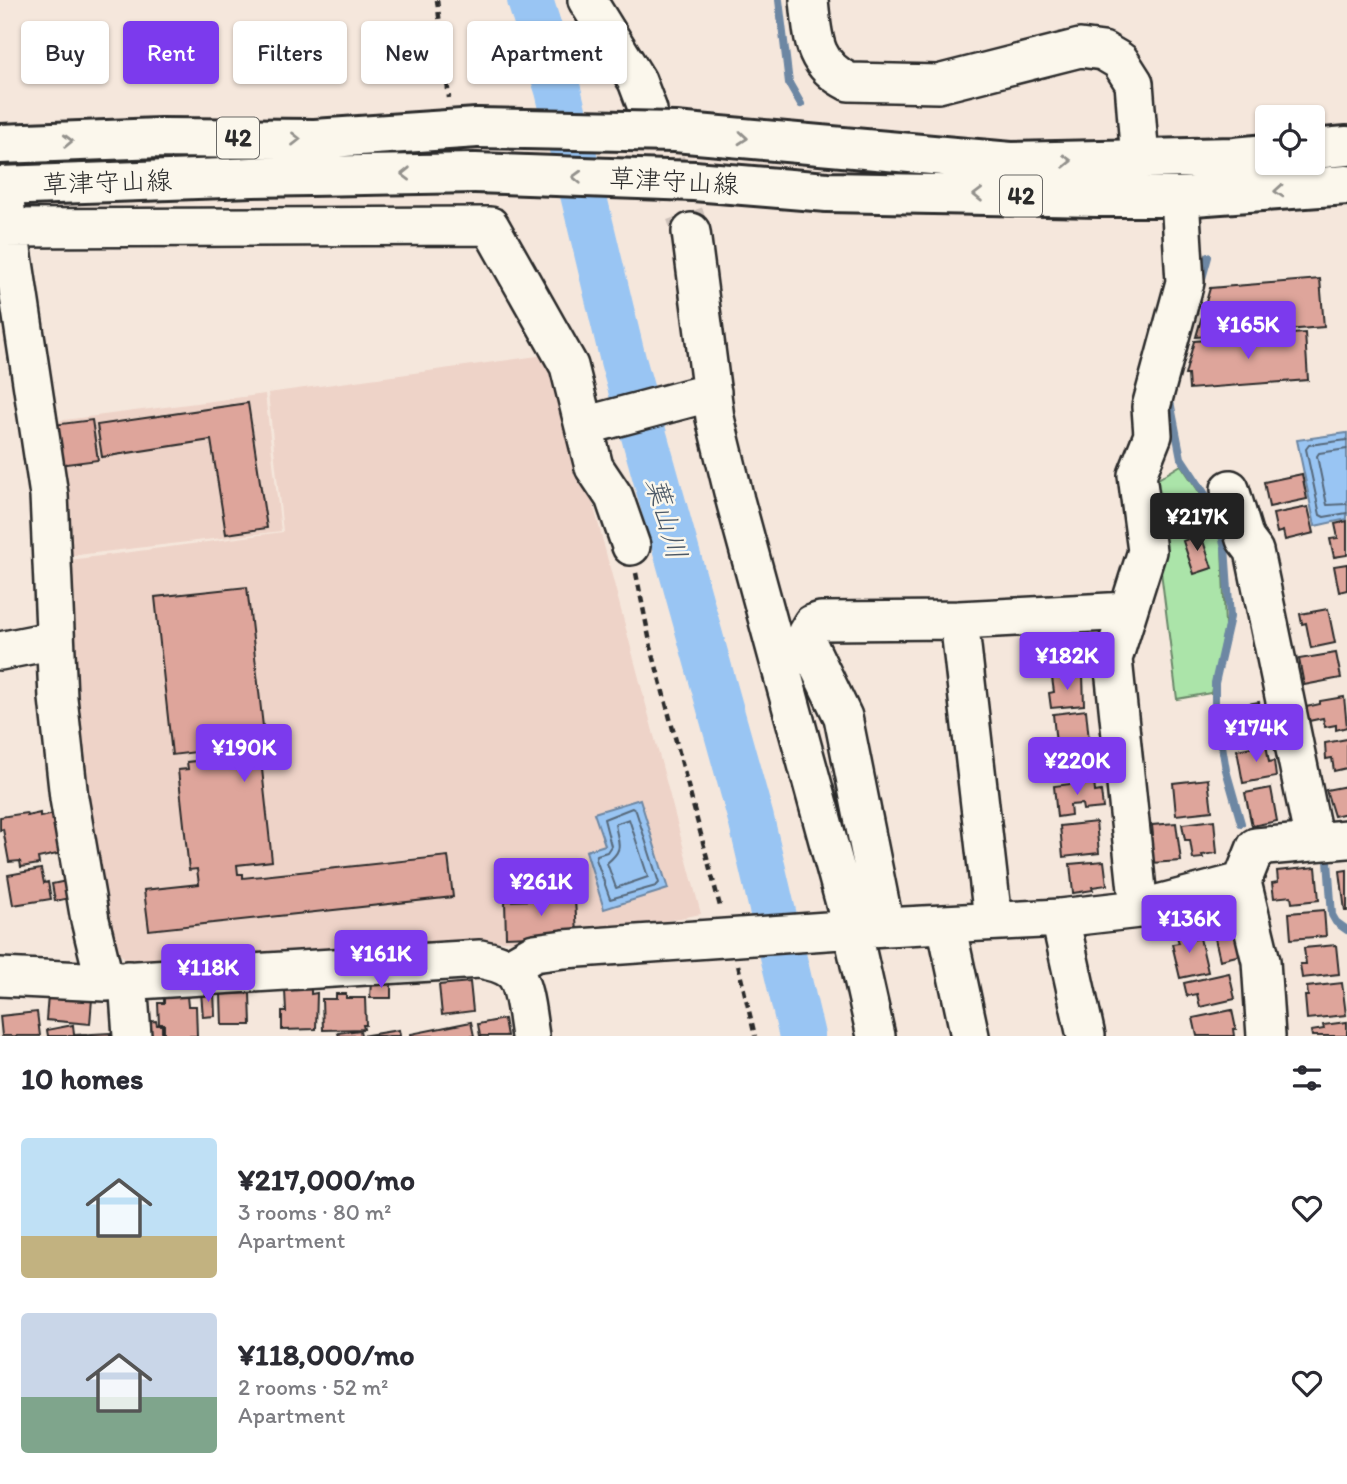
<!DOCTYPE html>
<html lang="en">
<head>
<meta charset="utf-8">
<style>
  body { margin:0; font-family:Itim,"Klee One",sans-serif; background:#f7f7f7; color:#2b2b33; height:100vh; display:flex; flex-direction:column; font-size:26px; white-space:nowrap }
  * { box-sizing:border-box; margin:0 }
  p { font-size:23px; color:#7c7c81 }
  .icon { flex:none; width:38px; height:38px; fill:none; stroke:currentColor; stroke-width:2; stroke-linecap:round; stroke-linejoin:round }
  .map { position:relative; height:1036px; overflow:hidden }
  .details { display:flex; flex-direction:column; background:#fff; flex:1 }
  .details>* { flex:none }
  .banner { position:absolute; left:21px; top:21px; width:700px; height:63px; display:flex; gap:14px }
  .fabs { position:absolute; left:1255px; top:105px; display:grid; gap:14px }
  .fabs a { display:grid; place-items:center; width:70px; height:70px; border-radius:7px; background:#fff; box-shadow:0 2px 5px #0004; font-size:35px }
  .price { position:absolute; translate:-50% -60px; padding:0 16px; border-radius:7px; background:#7c3aed; color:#fff; font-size:23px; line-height:46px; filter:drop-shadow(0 2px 4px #0008) }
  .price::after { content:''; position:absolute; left:50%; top:42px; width:21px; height:16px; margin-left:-10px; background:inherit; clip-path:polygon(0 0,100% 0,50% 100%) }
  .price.current { background:#222; color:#fff }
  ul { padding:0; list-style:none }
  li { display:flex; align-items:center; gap:21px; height:175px; padding:0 21px }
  li span { display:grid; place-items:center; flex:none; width:196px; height:140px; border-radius:7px; color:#555 }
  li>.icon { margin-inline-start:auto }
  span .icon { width:84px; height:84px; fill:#fffc; stroke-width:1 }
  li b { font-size:30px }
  h2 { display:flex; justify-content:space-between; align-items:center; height:84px; padding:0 21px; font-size:30px }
  .tag { padding:0 24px; border-radius:7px; background:#fff; box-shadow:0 2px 5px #0004; font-size:24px; line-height:63px }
  .tag.current { background:#7c3aed; color:#fff }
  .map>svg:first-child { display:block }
  .built { fill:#eed3c8 }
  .green { fill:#abe4a9; stroke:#6b886a; stroke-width:2 }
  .water { fill:#99c5f3; stroke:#6d87a3; stroke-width:2 }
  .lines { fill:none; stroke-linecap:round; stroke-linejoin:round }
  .shore { stroke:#57697b; stroke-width:2 }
  .stream { stroke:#6d87a3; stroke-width:8 }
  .river { stroke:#99c5f3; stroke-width:46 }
  .building { fill:#dea59b; stroke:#2b2b2b; stroke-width:2 }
  .minor-tunnel { stroke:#cdc1b9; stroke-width:37; stroke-dasharray:37 18; stroke-linecap:butt }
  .minor-casing { stroke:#2b2b2b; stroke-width:42 }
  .major-casing { stroke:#2b2b2b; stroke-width:44 }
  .path { stroke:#2b2b2b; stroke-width:4.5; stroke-dasharray:7 5; stroke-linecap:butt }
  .minor { stroke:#fbf7ec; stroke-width:37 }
  .major { stroke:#fbf7ec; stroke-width:38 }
  .major-bridge-casing { stroke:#2b2b2b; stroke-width:44; stroke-linecap:butt }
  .major-bridge { stroke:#fbf7ec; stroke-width:38 }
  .oneway { stroke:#93918c }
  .labels { text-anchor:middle; stroke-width:5; stroke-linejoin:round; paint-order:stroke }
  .shield { fill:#fbf7ec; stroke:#696865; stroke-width:2 }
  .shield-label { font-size:24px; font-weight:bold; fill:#2b2b2b }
  .street-label { font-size:26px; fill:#2b2b2b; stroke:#fbf7ec }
  .water-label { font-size:28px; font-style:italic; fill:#4c5967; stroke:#fbf7ec }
</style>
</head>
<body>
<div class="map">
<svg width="1347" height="1036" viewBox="0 0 1347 1036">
  <rect width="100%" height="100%" fill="#f5e7dc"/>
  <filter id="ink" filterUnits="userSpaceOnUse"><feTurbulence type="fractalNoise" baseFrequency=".0143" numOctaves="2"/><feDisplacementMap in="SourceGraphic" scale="14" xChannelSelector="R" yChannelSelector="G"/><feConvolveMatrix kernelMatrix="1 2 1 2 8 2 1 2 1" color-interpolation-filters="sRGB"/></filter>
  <g filter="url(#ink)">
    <path class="built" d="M552 354 560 378 701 914 584 937 127 960 114 949 96 857 83 765 73 683 70 560 283 532 268 393Z
      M265 394 281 531 69 556 49 422Z"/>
    <path class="green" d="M1181 465 1212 511 1222 546 1225 626 1211 693 1177 699 1150 484Z"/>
    <path class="water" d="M1347 433V519L1315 526 1297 440Z
      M640 799 668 889 604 909 586 851 605 845 594 813Z"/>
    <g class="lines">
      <path class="shore" d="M1347 440 1309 445 1306 449 1320 515 1324 517 1347 513
        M1347 449 1319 453 1317 456 1327 505 1347 504
        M632 808 636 811 659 883 656 886 610 899 596 859 597 855 607 852 611 846 604 819Z
        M629 819 648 877 616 888 607 863C625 848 618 844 615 824Z"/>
      <path class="stream" d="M779 0 789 83 801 104
        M1201 282 1208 257
        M1169 396 1181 458 1214 508 1225 547 1230 617 1215 683V703L1226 770 1241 823
        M1318 858H1326L1328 861 1332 915 1336 922 1347 930"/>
      <path class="river" d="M530 0 558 90 623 360 751 819 802 1036"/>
    </g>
    <path class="building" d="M1320 279 1324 327 1196 337 1210 288Z
      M1305 333 1308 380 1189 389 1188 375H1185L1194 341Z
      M248 403 267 528 226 534 211 440 102 457 97 425Z
      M92 420 98 460 59 465 53 425Z
      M1302 474 1307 499 1269 507 1264 482Z
      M1308 507 1314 533 1285 540 1283 531 1277 533 1273 514Z
      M1347 521V555L1334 557 1330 539 1338 538 1335 524Z
      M1196 532 1197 536 1201 535 1212 568 1194 574 1183 541 1188 539 1187 535Z
      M1347 564V590L1339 592 1334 566Z
      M247 587 265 744 225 748 227 764 261 760 272 861 237 865 238 874H243V878L448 856 453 897 149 930 144 890 199 884 197 869 189 870 178 770 188 769 187 762 213 759 212 750 172 755 155 597Z
      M1328 609 1335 643 1311 648 1306 623 1302 624 1300 614Z
      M1336 653 1341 678 1304 685 1299 659Z
      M1083 675 1084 705 1051 708 1049 693 1054 692 1052 678Z
      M1344 697 1347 727 1336 730V725L1325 727 1323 718 1309 721 1306 707 1320 704V701Z
      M1259 702 1265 736 1237 742 1231 707Z
      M1086 710 1089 740 1056 744 1053 714Z
      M1347 739V768L1334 771 1332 758 1326 759 1325 743Z
      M1266 744 1269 762 1274 761 1276 777 1243 783 1237 750Z
      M1088 747 1092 776 1067 779 1065 764 1054 765 1053 751Z
      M1208 779 1212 811 1176 815 1173 783Z
      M1094 781 1095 792 1101 791 1103 808 1083 810 1082 804 1070 805 1071 815 1057 817 1054 786Z
      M1347 786V813L1334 816 1326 790Z
      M1271 788 1277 821 1252 826 1245 793Z
      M26 813 27 816 40 813V817L55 814 62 853 38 858 39 864 21 867 20 861 9 862 3 829 0 830V817Z
      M1214 820 1217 853 1202 855 1203 858 1193 859 1190 840H1185L1182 824Z
      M1096 822 1099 853 1063 857 1060 826Z
      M1176 823 1181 861 1151 863 1148 836 1153 835 1152 825Z
      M1104 861 1107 885 1092 887 1093 890 1073 893 1070 864Z
      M1316 867 1319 900 1292 903 1291 896 1274 898 1272 883 1278 882 1277 871Z
      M41 869 44 883 48 882 51 899 13 905 8 875Z
      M1347 870V911H1345L1340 871Z
      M71 880 74 897 55 901 52 884Z
      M575 899 577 934 506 937 505 901Z
      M1324 910 1326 936 1291 939 1289 913Z
      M1236 913 1245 954 1220 960 1212 925 1225 922 1224 916Z
      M1192 931 1194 939 1200 938 1208 972 1180 978 1172 944 1179 943 1176 934Z
      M1336 945 1339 974 1302 978 1300 964H1306L1304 948Z
      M1229 973 1235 999 1200 1007 1197 994 1187 996 1184 983Z
      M371 981H391V998H370Z
      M470 982 473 1011 442 1015 439 985Z
      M1342 983 1346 1015 1307 1019 1305 996H1308L1307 987Z
      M311 989V994L317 993 316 1029 282 1030V1012H286L285 990Z
      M214 991 215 1016 203 1017 201 992Z
      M250 993 251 1025H222L221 994Z
      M336 994H346V998H365L366 1025H363L364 1029 323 1030 322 999H336Z
      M48 995 92 999 90 1024 46 1020Z
      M187 996 188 1006H196L197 1036H164V1024H159L158 1003H164V997Z
      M1232 1010 1236 1029H1233L1234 1036H1197L1193 1018Z
      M37 1012 40 1036H2L0 1016Z
      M504 1019 507 1036H480L478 1024Z
      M156 1021 157 1025H162V1036H145L144 1022Z
      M471 1022 474 1036H411V1034Z
      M1347 1022V1036H1312L1311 1031 1324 1029 1323 1025Z
      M73 1025 74 1035 110 1033V1036H48L47 1030Z
      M360 1030 361 1036 399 1030 400 1036H339L338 1033Z"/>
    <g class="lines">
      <path class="minor-tunnel" d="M648 110 691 232"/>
      <defs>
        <path id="minor" d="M587 0 637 81 648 110
          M809 0C813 36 812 64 849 82L938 84 1080 48 1103 51 1120 61 1134 83 1140 160
          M5 203 49 495 58 698 69 798 90 920 105 982
          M0 228 490 226 569 366 594 467 614 497 631 546
          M691 232 715 418 735 500 852 929 876 1036
          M584 426 712 392
          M1230 489 1245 539 1254 551 1314 841
          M959 620 993 920
          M0 651 55 640
          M1242 882 1261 961 1266 1036
          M1139 909 1113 659 1147 551 1137 475 1153 435 1151 407 1185 282 1180 197
          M1060 918 1086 1036
          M946 924 970 1036
          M885 927 843 717 807 642 806 634 812 624 821 621 959 620 1128 611
          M508 968 534 953 564 949 885 927 1060 918 1139 909 1242 882 1256 847 1347 839
          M0 977 105 982 480 959C490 961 504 964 512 971 525 982 527 1019 530 1036
          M128 980 132 1036"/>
        <path id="major" d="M675 132 1011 162 1235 157 1267 154
          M0 144 160 138 315 139 477 128
          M1312 149 1347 146
          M694 181 827 192 1098 197H1180L1347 185
          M0 186 253 177 475 173"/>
      </defs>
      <use href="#minor" class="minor-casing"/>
      <use href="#major" class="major-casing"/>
      <path class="path" d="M437 0 449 98
        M636 573 651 647 721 910
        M738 965 755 1036"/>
      <use href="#minor" class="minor"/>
      <use href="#major" class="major"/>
      <defs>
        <path id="major-bridge" d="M477 128 675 132
          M475 173 694 181"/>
      </defs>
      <use href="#major-bridge" class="major-bridge-casing"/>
      <use href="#major-bridge" class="major-bridge"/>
    </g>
    <defs><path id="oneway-chevron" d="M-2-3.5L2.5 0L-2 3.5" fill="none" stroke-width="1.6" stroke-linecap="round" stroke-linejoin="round" transform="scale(1.75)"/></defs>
    <g class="oneway">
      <use href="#oneway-chevron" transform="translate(743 138) rotate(5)"/>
      <use href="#oneway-chevron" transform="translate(296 139)"/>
      <use href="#oneway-chevron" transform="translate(68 141) rotate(-2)"/>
      <use href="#oneway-chevron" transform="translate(1067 161) rotate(-1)"/>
      <use href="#oneway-chevron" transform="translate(406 174) rotate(179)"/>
      <use href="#oneway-chevron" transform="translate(577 177) rotate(-178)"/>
      <use href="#oneway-chevron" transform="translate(1279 191) rotate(176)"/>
      <use href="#oneway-chevron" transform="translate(978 195) rotate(-179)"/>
    </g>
  </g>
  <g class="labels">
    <g class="shield">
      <rect x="217" y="117.5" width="42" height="41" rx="5"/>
      <rect x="1000" y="175.5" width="42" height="41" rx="5"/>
    </g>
    <g class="shield-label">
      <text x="238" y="146">42</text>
      <text x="1021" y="204">42</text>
    </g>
    <g class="street-label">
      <text transform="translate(674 181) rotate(3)" y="9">草津守山線</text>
      <text transform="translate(107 182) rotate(-2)" y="9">草津守山線</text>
    </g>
    <g class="water-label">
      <text transform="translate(667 518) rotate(74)" y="10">葉山川</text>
    </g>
  </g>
</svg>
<div class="fabs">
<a><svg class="icon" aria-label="locate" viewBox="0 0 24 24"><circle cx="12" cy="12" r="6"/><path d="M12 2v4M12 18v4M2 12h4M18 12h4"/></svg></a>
</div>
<b class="price" style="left:1248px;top:361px">¥165K</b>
<b class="price current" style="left:1197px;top:553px">¥217K</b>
<b class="price" style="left:1067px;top:692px">¥182K</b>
<b class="price" style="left:1256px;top:764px">¥174K</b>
<b class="price" style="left:244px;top:784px">¥190K</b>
<b class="price" style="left:1077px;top:797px">¥220K</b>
<b class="price" style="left:541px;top:918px">¥261K</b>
<b class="price" style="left:1189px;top:955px">¥136K</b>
<b class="price" style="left:381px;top:990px">¥161K</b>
<b class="price" style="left:208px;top:1004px">¥118K</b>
<div class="banner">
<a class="tag">Buy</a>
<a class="tag current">Rent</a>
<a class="tag">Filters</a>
<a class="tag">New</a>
<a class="tag">Apartment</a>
</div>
</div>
<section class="details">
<h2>10 homes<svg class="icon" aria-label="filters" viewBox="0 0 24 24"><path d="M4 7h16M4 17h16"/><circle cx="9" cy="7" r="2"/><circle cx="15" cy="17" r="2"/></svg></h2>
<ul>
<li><span style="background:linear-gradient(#bfe0f5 70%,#c2b280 0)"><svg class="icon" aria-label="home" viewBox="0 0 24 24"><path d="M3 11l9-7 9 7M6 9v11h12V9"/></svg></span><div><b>¥217,000/mo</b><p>3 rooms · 80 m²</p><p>Apartment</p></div><svg class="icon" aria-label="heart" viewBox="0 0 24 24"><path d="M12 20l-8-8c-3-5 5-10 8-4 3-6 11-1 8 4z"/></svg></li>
<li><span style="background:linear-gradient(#c9d6e8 60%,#7fa58c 0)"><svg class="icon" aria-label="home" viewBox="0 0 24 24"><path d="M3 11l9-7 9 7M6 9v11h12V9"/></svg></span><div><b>¥118,000/mo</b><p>2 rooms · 52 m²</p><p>Apartment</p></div><svg class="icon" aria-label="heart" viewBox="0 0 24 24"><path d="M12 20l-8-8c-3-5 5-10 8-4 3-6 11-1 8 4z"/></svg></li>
</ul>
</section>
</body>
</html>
